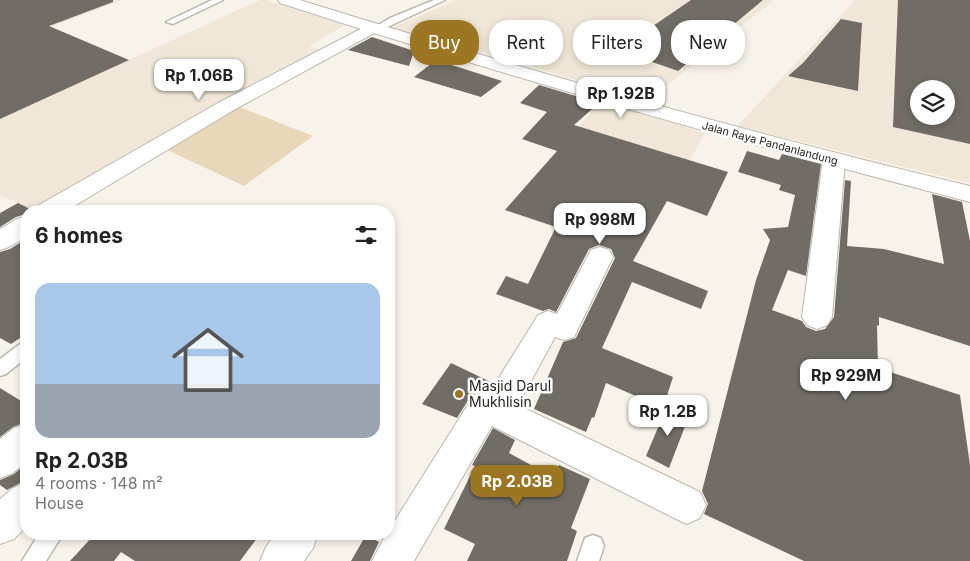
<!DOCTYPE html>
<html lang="en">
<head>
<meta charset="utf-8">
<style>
  body { margin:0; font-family:Inter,sans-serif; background:#f6f6f6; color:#222; height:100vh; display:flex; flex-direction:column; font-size:19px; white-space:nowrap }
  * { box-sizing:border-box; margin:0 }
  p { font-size:16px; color:#767676 }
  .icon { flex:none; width:28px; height:28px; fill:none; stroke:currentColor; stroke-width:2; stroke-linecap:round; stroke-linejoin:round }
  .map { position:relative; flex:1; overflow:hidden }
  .details { position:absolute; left:20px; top:205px; width:375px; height:335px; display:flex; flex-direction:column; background:#fff; border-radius:20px; box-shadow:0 2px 8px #0003 }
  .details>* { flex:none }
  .banner { position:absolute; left:410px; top:20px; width:475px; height:45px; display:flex; gap:10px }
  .controls { position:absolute; left:910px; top:80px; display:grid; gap:10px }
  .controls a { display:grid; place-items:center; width:45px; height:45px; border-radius:50%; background:#fff; box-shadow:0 2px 8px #0003; font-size:25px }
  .price { position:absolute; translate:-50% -42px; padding:0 11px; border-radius:10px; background:#fff; color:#222; font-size:16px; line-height:32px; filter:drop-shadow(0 1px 2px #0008) }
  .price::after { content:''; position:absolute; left:50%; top:30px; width:15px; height:11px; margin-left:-8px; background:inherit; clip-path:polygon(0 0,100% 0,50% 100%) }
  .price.selected { background:#9d7623; color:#fff }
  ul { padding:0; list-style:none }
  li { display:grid; align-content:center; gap:10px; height:265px; padding:0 15px }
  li+li { border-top:1px solid #e0e0e0 }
  li span { display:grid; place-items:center; height:155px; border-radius:15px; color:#555 }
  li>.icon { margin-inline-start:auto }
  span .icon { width:90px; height:90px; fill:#fffc; stroke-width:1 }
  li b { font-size:21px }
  h2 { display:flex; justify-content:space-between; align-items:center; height:60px; padding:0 15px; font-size:21px }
  .chip { padding:0 18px; border-radius:20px; background:#fff; box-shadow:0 2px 8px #0003; font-size:18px; line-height:45px }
  .chip.selected { background:#9d7623; color:#fff }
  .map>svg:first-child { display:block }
  .built { fill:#f0e7d8; fill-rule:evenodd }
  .green { fill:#e8d7b8 }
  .building { fill:#716c65; fill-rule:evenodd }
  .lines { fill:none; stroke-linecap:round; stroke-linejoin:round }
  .service-casing { stroke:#bcb7af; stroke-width:3 }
  .minor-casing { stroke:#bcb7af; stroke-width:2 }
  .tertiary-casing { stroke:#bcb7af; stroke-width:2 }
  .service { fill:#fff; fill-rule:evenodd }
  .minor { fill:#fff; fill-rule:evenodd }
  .tertiary { fill:#fff; fill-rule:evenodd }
  .poi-dot { fill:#9d7623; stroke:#fff; stroke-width:2 }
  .labels { text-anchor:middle; stroke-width:5; stroke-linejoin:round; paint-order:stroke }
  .far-street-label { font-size:11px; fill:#262421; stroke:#fff }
  .poi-label { font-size:14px; fill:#262421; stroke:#fff; text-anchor:start }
</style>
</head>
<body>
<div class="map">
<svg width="970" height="561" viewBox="0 0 970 561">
  <rect width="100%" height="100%" fill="#f8f3ea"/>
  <path class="built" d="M0 0H122L51 27 129 60 260 0H266L345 25 309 46 326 51 220 108 45 211H34L0 195Z
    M456 0H774L646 102 526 65 393 27Z
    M855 0H970V183L737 126ZM919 89H946V116H919Z
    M601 101 705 133 637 255 505 210Z"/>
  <path class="green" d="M232 104 313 136 244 186 163 148Z"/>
  <path class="building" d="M0 0H113V2L49 26 129 60 0 119Z
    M691 0H763L678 71 618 50Z
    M898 0H970V144L893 127ZM919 89H946V116H919Z
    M841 19 862 23 858 91 788 76 803 63Z
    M372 37 414 51 409 66 348 50Z
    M436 60 502 81 481 97 414 77Z
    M539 85 599 103 574 125 728 172 707 216 667 201 633 261 708 291 701 309 632 282 602 348 673 377 663 408 606 383 594 418 592 417 586 432 534 409 563 342 576 338 615 258 611 249 599 245 589 249 556 312 549 309 543 311 496 294 506 276 528 284 556 227 505 210 557 151 522 139 547 112 520 103Z
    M747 151 779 160 782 154 821 164 806 276 788 270 772 310 802 321 806 327 816 331 825 329 834 317 845 180 851 181 847 246 884 249 944 264 932 194 962 202 970 241V346L879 317V326L877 325 878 368 960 395 970 465V561H804L704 514 708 504 702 491 756 280 770 240 763 229 788 227 795 195 779 190 781 185 738 172Z
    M18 203 34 211H26V214L16 217 0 227V213Z
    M26 239V334L11 344 0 338V252L10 249Z
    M451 363 493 383 489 390 485 389 472 394 457 418 422 404Z
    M0 388 26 404V422L13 427 0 437Z
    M667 406 689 416 669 468 646 456Z
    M493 428 515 440 509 453 553 477 559 465 590 479 571 528 577 531 567 561H467L475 544 444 529 475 466 472 465Z
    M26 464V480L7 490 0 485V480L14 474Z
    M92 534H260L240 561H135L121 552 114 561H70L94 535Z
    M366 535 379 542 370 561H351Z"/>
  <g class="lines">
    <defs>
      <path id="service" d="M212 0H223L173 24 166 22Z
        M434 0H445L379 31 376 32 372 29 390 18Z
        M26 342V358L6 374 0 376V359L20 344Z
        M39 534H63L46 561H22Z
        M593 535 601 538 604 546 599 561H577L585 538Z"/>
      <path id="minor" d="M372 23 378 25 380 28 378 31 232 111 66 211H36L39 205 218 103Z
        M834 153 842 155 845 160 832 317 827 325 817 329 807 325 802 317 823 160 826 155Z
        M26 216V237L9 247 0 250V229L17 219Z
        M600 247 609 250 613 257 574 337 564 340 555 337 518 405 700 492 706 505 700 518 687 524 674 518 492 426 414 561H372L386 534H389V530L474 395 486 391 490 392 538 315 548 311 557 314 591 250Z
        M26 424V462L13 473 0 478V439L14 428Z
        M26 482V527L14 539 0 544V499L13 488Z
        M275 534H318L313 548 304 561H260L266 547Z"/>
      <path id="tertiary" d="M278 0H300C522 69 745 132 970 186V202C738 142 508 77 280 3Z"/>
    </defs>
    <use href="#service" class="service-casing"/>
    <use href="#minor" class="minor-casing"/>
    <use href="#tertiary" class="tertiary-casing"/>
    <use href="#service" class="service"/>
    <use href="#minor" class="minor"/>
    <use href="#tertiary" class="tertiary"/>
  </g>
  <circle class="poi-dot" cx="459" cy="394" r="5"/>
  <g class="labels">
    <g class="far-street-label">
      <text transform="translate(770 143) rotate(15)" y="4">Jalan Raya Pandanlandung</text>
    </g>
    <g class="poi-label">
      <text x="469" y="391">Masjid Darul<tspan x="469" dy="16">Mukhlisin</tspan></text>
    </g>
  </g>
</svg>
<div class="controls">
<a><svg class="icon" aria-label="layers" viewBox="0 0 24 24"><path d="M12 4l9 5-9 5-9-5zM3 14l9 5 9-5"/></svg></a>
</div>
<b class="price" style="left:199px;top:101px">Rp 1.06B</b>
<b class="price" style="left:621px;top:119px">Rp 1.92B</b>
<b class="price" style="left:600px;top:245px">Rp 998M</b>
<b class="price" style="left:846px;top:401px">Rp 929M</b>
<b class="price" style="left:668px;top:437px">Rp 1.2B</b>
<b class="price selected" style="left:517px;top:507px">Rp 2.03B</b>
<div class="banner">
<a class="chip selected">Buy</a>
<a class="chip">Rent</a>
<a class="chip">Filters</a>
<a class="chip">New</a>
</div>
<section class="details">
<h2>6 homes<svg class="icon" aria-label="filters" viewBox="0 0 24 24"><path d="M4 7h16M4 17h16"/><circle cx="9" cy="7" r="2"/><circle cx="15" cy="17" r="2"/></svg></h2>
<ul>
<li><span style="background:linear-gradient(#a9c7e8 65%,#9aa5b1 0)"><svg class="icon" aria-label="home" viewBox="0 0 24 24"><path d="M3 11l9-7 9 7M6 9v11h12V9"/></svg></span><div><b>Rp 2.03B</b><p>4 rooms · 148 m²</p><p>House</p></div></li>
</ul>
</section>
</div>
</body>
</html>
